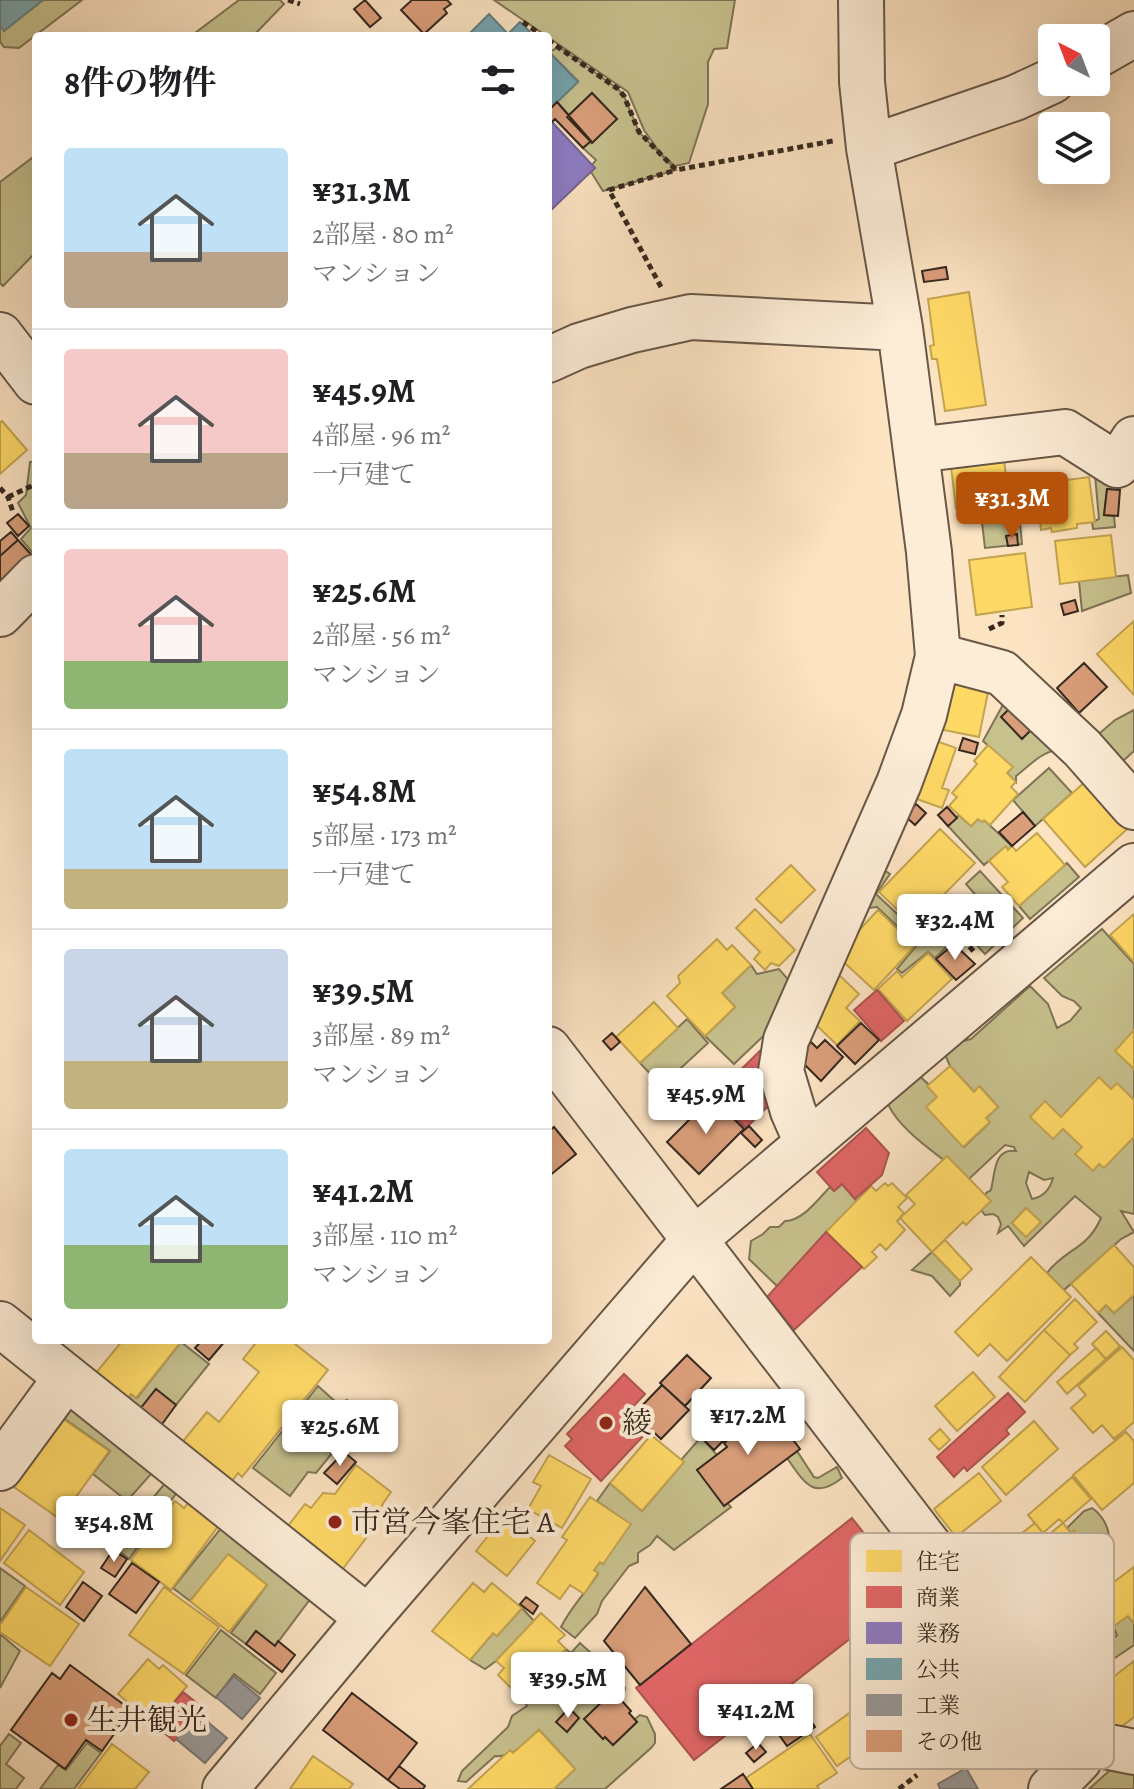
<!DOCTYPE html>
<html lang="ja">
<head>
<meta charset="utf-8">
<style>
  body { margin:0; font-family:Alegreya,"Noto Serif JP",serif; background:#f2f2f2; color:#202124; height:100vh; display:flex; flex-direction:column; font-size:30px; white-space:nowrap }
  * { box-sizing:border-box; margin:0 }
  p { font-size:26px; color:#757577 }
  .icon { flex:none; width:44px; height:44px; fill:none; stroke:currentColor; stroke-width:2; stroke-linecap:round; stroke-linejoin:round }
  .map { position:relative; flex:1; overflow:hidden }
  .panel { position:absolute; left:32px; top:32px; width:520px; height:1312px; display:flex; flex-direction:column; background:#fff; border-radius:8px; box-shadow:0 8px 32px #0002 }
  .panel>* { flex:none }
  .needle { width:52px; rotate:318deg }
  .buttons { position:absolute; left:1038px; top:24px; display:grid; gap:16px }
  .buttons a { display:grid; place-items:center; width:72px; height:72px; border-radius:8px; background:#fff; box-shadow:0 8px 32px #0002; font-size:40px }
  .price { position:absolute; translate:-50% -68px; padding:0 18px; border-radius:8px; background:#fff; color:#222; font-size:26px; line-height:52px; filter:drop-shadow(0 2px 4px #0008) }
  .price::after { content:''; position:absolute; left:50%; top:48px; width:24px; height:18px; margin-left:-12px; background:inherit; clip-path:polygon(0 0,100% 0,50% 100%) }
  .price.current { background:#b45309; color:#fff }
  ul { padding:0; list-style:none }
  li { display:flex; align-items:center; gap:24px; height:200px; padding:0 32px }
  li+li { border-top:2px solid #e0e0e0 }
  li span { display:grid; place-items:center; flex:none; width:224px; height:160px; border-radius:8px; color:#555 }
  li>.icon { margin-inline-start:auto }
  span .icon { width:96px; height:96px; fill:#fffc; stroke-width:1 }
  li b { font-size:34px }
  h2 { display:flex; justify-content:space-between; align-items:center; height:96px; padding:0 32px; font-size:34px }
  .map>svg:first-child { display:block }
  .green { fill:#c7c18e; stroke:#7e7557; stroke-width:2; fill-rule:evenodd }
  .homes { fill:#ffd966; stroke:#c3a451; stroke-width:2 }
  .shops { fill:#e06666; stroke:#ad5451; stroke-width:2 }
  .offices { fill:#8e7cc3; stroke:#746392; stroke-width:2 }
  .public { fill:#76a5af; stroke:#638084; stroke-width:2 }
  .industry { fill:#999; stroke:#7b7775; stroke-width:2 }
  .building { fill:#da9e7a; stroke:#362920; stroke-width:2 }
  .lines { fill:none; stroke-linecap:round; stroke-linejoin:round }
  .minor-casing { stroke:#685848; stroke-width:48 }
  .path { stroke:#362920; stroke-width:5; stroke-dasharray:6 4; stroke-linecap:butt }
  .minor { stroke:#fdedd7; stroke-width:44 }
  .poi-dot { fill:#8f2418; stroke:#fdedd7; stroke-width:3 }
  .labels { text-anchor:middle; stroke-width:8; stroke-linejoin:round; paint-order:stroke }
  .poi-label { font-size:30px; fill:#362920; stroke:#fdedd7; text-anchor:start }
  .key { fill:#fdedd7; stroke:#c1b2a0; stroke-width:2 }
  .key-label { font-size:22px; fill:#362920 }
</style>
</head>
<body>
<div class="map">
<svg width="1134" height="1789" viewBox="0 0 1134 1789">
  <rect width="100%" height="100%" fill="#fce3c2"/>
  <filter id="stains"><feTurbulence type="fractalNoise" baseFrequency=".0025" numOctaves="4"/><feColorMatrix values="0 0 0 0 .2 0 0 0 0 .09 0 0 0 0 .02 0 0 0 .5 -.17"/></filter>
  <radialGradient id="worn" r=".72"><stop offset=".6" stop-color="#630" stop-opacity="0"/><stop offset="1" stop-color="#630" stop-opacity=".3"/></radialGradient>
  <path class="green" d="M43 0H82L19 48 4 47 0 42V25L4 30Z
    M239 0H280L284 4 253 36H191Z
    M494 0H735L727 48 714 49 708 62V104L689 163 675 166 661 154 644 130 628 92Z
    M559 47 618 89 624 96 639 132 676 170 603 191 591 172 595 168 592 165 596 160 583 148 617 119 592 93 569 115 557 102 578 81 549 52Z
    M36 155V252L3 286 0 283V182Z
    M36 461V557L21 539 31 528 18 503 26 495 30 462Z
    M1095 475H1108L1112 489H1107L1104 515 1114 516 1115 527 1093 529 1092 522 1099 519Z
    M1016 479 1022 544 985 548 981 514 1010 511 1006 481Z
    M1128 575 1131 593 1082 611 1079 581Z
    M1011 690 1057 750C1041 752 1028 767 1016 776V782L1007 773 1012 767 983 741Z
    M1134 710V751L1112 771 1087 744 1115 720Z
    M1049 768 1072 793 1035 826 1013 800Z
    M959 815 971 826 978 819 982 822 984 820 1012 846 1008 850 1005 847 984 865 948 826Z
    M1067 863 1079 877 1030 919 1019 906Z
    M875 864 890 874 876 894 910 926 915 920 922 922 939 905 954 928 956 938 935 958 928 952 902 973 897 969 917 945 877 907 858 909Z
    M980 871 1023 918 985 954 962 929 986 907 966 884Z
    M1102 929 1134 964V1214L1121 1211 1134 1232 1121 1239 1064 1290 1047 1273C1066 1248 1087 1250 1101 1218L1075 1196 1024 1246 1008 1226 998 1233 1001 1224 998 1217 993 1214 985 1215 981 1210C982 1205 982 1200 984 1196 990 1187 990 1196 992 1185 995 1170 995 1148 1016 1151L1014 1147 1005 1145 969 1179C945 1160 896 1129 887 1101L917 1075C938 1086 951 1127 964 1147L989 1123 986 1118 998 1107 980 1087 974 1092 950 1066 944 1052 947 1045 971 1039 1030 986 1048 1004 1057 1028 1070 1021 1081 1008 1074 1001 1062 996 1044 978ZM1029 1172 1044 1180 1053 1178C1050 1189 1043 1197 1032 1199L1026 1183ZM1026 1208 1040 1222 1026 1236 1012 1223Z
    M751 965 757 974 779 969 800 993 776 1024 734 1064 705 1036 735 1007 722 993Z
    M687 1019 708 1043 656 1091 649 1084 655 1079 640 1063Z
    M842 1184 857 1201 777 1286 749 1259 751 1241 763 1234 770 1227H779L785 1221C803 1221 818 1199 830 1187L834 1191Z
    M932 1252 960 1281V1285L950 1296 932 1276 912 1270Z
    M1134 1295V1351L1098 1313 1106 1305 1114 1313Z
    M181 1342 209 1364 176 1405 156 1389 136 1414 124 1404 131 1394 137 1398Z
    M318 1386 338 1404 347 1400 356 1409 335 1434 342 1441 316 1473 308 1472 290 1496 253 1468Z
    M73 1396 160 1464 127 1501 93 1474 110 1451 59 1415Z
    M701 1437 717 1455 697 1470 731 1507 674 1550 657 1536 650 1545 638 1553V1562L629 1566 602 1601 597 1614 575 1638 561 1627C571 1607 586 1592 598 1574L594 1570 600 1562 603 1564 624 1520 597 1501 610 1483 642 1511 683 1463 681 1460Z
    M797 1451 814 1477 818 1478 837 1467 842 1478C813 1501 804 1482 787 1458Z
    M172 1475 183 1484 129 1559 113 1546Z
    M1092 1508C1109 1519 1118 1549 1097 1562 1092 1565 1085 1567 1079 1570L1072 1561 1088 1547 1074 1531 1071 1533 1067 1528 1084 1511Z
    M226 1522 317 1590 275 1646 256 1631 246 1644 231 1633 267 1585 229 1555 190 1601 173 1588Z
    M0 1568 25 1586 0 1622Z
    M522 1608 534 1621 496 1661 485 1669 470 1660 493 1633 497 1636Z
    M1128 1616 1134 1623V1645L1075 1685 1087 1666 1104 1657 1106 1646 1117 1635 1113 1626Z
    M221 1630 276 1673 260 1694 234 1674 216 1698 186 1675Z
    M0 1634 20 1651 0 1688Z
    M580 1643 621 1681 625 1688 622 1701 584 1719 603 1739 605 1737 613 1745 637 1722 635 1719 640 1715 647 1717 655 1734V1743L651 1748 605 1789H554L575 1769 539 1730C525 1742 514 1758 495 1756L466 1782 458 1781 462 1771 508 1727 512 1716 527 1706 525 1702 535 1682 566 1649 571 1653Z
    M9 1734 21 1743 6 1764 24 1778 16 1789H0V1746Z
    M87 1743 101 1753 74 1789H40L58 1765 66 1770Z
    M1119 1762 1134 1764V1789H1089Z"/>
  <path class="homes" d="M969 292 986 405 945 411 937 359H932L930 346 934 345 928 299Z
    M2 421 27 450 0 474V422Z
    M1004 460 1009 499 1000 500V504L956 509 951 466Z
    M1089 477 1095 522 1077 524V528L1052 532 1051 528 1041 530 1037 493 1045 492 1044 483Z
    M1111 535 1116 577 1060 584 1055 541Z
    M1025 553 1032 607 976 615 969 560Z
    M1134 621V695L1097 654Z
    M945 673 990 682 979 737 934 728Z
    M928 738 956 748 942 788 949 790 942 808 908 796Z
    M988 745 1013 767 1007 773 1016 782 1011 787 1018 794 990 825 984 820 982 822 978 819 971 826 949 806 957 797 952 793 977 764 974 761Z
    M1094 774 1134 823 1085 867 1043 819Z
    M940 829 975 863 919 920 914 916 909 921 879 892Z
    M1037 833 1065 865 1019 906 1002 887 1008 882 989 861 1006 846 1008 850 1012 846 1016 851Z
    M791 865 815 890 781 923 756 899Z
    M755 909 795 950 779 966 771 963 765 970 754 959 760 952 736 928Z
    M878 910 915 946 874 990 836 955Z
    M1134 914V962L1110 935Z
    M717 939 727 950 732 945 751 965 722 993 735 1007 705 1036 667 996 680 983 678 976Z
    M928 953 952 979 907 1021 878 989 897 971 902 977Z
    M837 973 859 994 846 1008 860 1021 837 1045 806 1015Z
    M654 1002 678 1028 640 1063 616 1037Z
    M1134 1030V1069L1115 1051Z
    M950 1066 974 1092 979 1086 998 1107 986 1118 990 1122 963 1147 926 1107 937 1097 927 1086Z
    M1099 1077 1111 1089 1117 1083 1134 1100V1137L1104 1168 1099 1164 1093 1171 1075 1154 1082 1147 1063 1129 1053 1139 1030 1117 1045 1101 1061 1117Z
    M947 1156 991 1201 966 1225 963 1222 932 1252 900 1218 915 1204 906 1195Z
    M885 1183 888 1186 892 1183 907 1198 898 1207 904 1213 897 1221 905 1230 886 1250 880 1244 872 1252 877 1257 864 1269 826 1232 871 1186 876 1191Z
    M1026 1208 1041 1222 1026 1237 1012 1223Z
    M945 1240 972 1269 960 1281 932 1252Z
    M1114 1245 1134 1267V1295L1114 1313 1106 1305 1098 1313 1071 1284Z
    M1031 1257 1071 1297 1007 1361 990 1344 978 1356 955 1332Z
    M1075 1299 1097 1322 1074 1344 1078 1348 1070 1355 1044 1330Z
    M1044 1330 1070 1355 1025 1402 999 1377Z
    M1106 1331 1120 1346 1106 1359 1092 1344Z
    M123 1340H178L181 1342 136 1398 131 1394 127 1400 95 1374Z
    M258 1340H290L328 1370 242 1477 238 1473 232 1481 183 1441 207 1412 219 1422 259 1372 243 1359Z
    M1122 1347 1134 1360V1422L1114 1439 1102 1425 1093 1433 1071 1408 1086 1395 1078 1386Z
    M1096 1348 1106 1359 1067 1394 1057 1382Z
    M973 1372 995 1397 957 1431 935 1406Z
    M59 1416 109 1451 60 1519 11 1485Z
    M1034 1421 1058 1449 1006 1495 982 1467Z
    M940 1429 950 1440 939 1450 929 1439Z
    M1126 1432 1134 1441V1483L1102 1510 1073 1475Z
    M651 1435 684 1462 642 1511 610 1483Z
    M549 1455 591 1479 562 1528 528 1509 541 1486 533 1482Z
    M356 1465 391 1492 382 1505 388 1509 342 1570 281 1535 305 1504 311 1508 323 1493 335 1494Z
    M979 1473 1001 1501 956 1537 934 1509Z
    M1072 1477 1091 1499 1063 1523 1059 1519 1043 1533 1028 1515Z
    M590 1497 631 1524 603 1564 600 1562 594 1570 598 1573 584 1594 570 1585 560 1599 537 1583 567 1540 562 1537Z
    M192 1498 222 1521 171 1590 131 1560 175 1501 184 1508Z
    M0 1508 25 1525 0 1561Z
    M504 1516 535 1541 507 1576 476 1551Z
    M1035 1523 1046 1537 1063 1523 1071 1533 1074 1530 1088 1548 1072 1561 1079 1570 1038 1604 1034 1598 1021 1609 996 1580 1004 1574 1002 1571 1020 1556 1009 1543Z
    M29 1530 84 1572 60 1605 4 1563Z
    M228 1554 267 1585 229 1632 190 1601Z
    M1134 1567V1623L1128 1616 1107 1631 1086 1603Z
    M473 1583 484 1592 492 1583 522 1608 497 1636 493 1633 470 1660 432 1631Z
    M26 1587 79 1624 50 1666 0 1632V1625Z
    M164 1587 219 1627 184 1674 129 1635Z
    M541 1613 565 1635 558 1641 566 1649 535 1682 540 1686 525 1702 498 1675 504 1668 496 1661Z
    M148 1659 159 1669 163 1665 187 1686 155 1725 118 1694Z
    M1134 1661V1717L1117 1730 1090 1695Z
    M876 1694 902 1732 880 1748 874 1740 837 1766 816 1737Z
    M539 1730 575 1769 554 1789H468L510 1750 513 1753Z
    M810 1734 837 1773 817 1786 819 1789H753L746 1778Z
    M112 1744 149 1772 135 1789H78Z
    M313 1756 353 1784 349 1789H290Z"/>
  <path class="shops" d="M877 990 904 1021 881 1041 854 1010Z
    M768 1043 773 1101 746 1128 714 1096Z
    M866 1128 889 1153 882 1175 855 1199 842 1184 834 1191 817 1172Z
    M826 1232 862 1267 794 1330 767 1297Z
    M624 1374 645 1394 626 1414 646 1433 601 1481 565 1446 572 1439 567 1434Z
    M1008 1393 1025 1412 1006 1430 1009 1434 967 1471 964 1467 954 1477 937 1457Z
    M852 1518 910 1592 694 1760 636 1688Z
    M183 1692 203 1708 174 1741 155 1725Z"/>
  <path class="offices" d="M552 122 595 168 548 213V126Z"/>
  <path class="public" d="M0 0H43L4 31 0 25Z
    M489 14 508 34 520 22 534 36H467Z
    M548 51 578 82 548 111Z"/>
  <path class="industry" d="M234 1676 260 1698 242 1719 216 1697Z
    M197 1713 227 1738 205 1763 176 1739Z
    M966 1768 978 1789H940L938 1784Z"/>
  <path class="building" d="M365 0 381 18 370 27 354 9Z
    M412 0H447L451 4 444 9 447 13 424 34 401 10Z
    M592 93 617 119 592 143 567 117Z
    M557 102 591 141 583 148 555 119 548 126V111Z
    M946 267 948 279 924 282 922 271Z
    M1107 489 1120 490 1118 516 1104 515Z
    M18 514 29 526 18 536 7 523Z
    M11 532 18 540 0 556V541Z
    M1017 534 1018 545 1008 546 1006 536Z
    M18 540 36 560 9 588 0 578V556Z
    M1075 600 1078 611 1064 615 1061 604Z
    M1084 663 1107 687 1079 713 1057 688Z
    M1012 706 1033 728 1022 739 1001 717Z
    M963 738 978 743 975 754 959 750Z
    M916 804 926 813 915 825 905 816Z
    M947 807 957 818 948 826 938 815Z
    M1023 812 1035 826 1012 846 999 832Z
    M954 944 975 964 956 980 936 959Z
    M861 1023 879 1040 855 1064 837 1046Z
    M612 1033 620 1042 611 1050 603 1041Z
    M825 1040 843 1057 821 1081 797 1057 811 1042 817 1048Z
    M712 1097 744 1129 699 1174 667 1142Z
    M749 1126 762 1140 755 1147 741 1133Z
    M554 1127 576 1154 548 1177V1132Z
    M202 1340H226L209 1360 195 1348Z
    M687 1355 711 1378 685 1406 660 1383Z
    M662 1385 689 1410 661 1439 634 1414Z
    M156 1389 176 1405 157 1431 136 1414Z
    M769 1408 800 1449 724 1506 697 1470 727 1447 724 1443Z
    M712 1412 732 1432 714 1450 694 1430Z
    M310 1416 312 1429 298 1430 296 1417Z
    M344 1452 356 1462 337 1484 324 1473Z
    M113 1550 127 1559 115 1577 101 1568Z
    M132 1563 159 1582 136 1613 109 1594Z
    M83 1582 102 1596 84 1621 66 1607Z
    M645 1587 691 1644 640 1685 604 1641Z
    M526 1597 538 1606 533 1614 520 1604Z
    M256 1631 275 1646 278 1641 295 1655 282 1672 246 1644Z
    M70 1665 131 1710 102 1751 86 1740 65 1769 11 1730 52 1673 60 1679Z
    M613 1691 631 1711 629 1713 637 1722 613 1745 605 1737 603 1739 584 1719Z
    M352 1693 417 1743 388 1780 323 1730Z
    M569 1708 579 1718 567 1732 556 1722Z
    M803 1709 815 1727 787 1746 775 1729Z
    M758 1743 766 1752 754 1762 746 1753Z
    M399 1766 425 1786 423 1789H400L388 1780Z
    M743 1774 753 1789H721Z"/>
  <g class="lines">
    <defs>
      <path id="minor" d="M1096 56 1134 34
        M869 148 1015 98 1052 81
        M0 335 36 382
        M548 360 579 346 632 330 691 317 900 328
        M916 450 1065 432 1117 465 1134 439
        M0 614 36 577
        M938 656 1002 673 1082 748 1134 807
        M548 1049 1079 1741V1760L1051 1789
        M807 1143 793 1111 781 1071 786 1040 899 783 924 715 938 656 929 552 900 328 869 148 862 82 861 0
        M0 1324 368 1618
        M0 1468 66 1378
        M1079 1741 1134 1752
        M225 1789 368 1618 695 1239 1134 866"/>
    </defs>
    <use href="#minor" class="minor-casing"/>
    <path class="path" d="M288 0 300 4
      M523 22 543 36
      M548 40 618 89 624 96 639 132 676 170 833 141
      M661 287 609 190 676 170
      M0 488 8 497 13 512
      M8 497 36 484
      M989 629 1002 623V615
      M942 905 962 938 975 953
      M899 1789 917 1775"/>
    <use href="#minor" class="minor"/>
  </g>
  <g class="poi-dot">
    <circle cx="606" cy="1423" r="8"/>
    <circle cx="335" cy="1522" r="8"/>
    <circle cx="71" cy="1720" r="8"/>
  </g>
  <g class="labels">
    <g class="poi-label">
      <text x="622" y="1433">綾</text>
      <text x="351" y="1532">市営今峯住宅 A</text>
      <text x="87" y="1730">生井観光</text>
    </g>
  </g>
  <rect x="850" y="1533" width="264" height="236" rx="12" class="key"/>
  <rect x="866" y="1550" width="36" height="22" fill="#ffd966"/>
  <rect x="866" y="1586" width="36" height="22" fill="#e06666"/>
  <rect x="866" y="1622" width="36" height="22" fill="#8e7cc3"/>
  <rect x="866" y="1658" width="36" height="22" fill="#76a5af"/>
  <rect x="866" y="1694" width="36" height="22" fill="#999"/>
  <rect x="866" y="1730" width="36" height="22" fill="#da9e7a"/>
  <g class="key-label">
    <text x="916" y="1569">住宅</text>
    <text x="916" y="1605">商業</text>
    <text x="916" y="1641">業務</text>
    <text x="916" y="1677">公共</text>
    <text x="916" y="1713">工業</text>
    <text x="916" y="1749">その他</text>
  </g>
  <rect width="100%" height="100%" filter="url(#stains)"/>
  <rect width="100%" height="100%" fill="url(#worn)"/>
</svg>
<div class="buttons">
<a><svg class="needle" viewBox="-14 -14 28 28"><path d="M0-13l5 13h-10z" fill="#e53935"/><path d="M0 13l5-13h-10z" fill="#757577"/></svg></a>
<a><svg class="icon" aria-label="layers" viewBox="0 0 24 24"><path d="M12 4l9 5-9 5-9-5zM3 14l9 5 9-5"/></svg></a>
</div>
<b class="price current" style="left:1012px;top:540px">¥31.3M</b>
<b class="price" style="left:955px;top:962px">¥32.4M</b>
<b class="price" style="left:706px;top:1136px">¥45.9M</b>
<b class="price" style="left:748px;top:1457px">¥17.2M</b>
<b class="price" style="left:340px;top:1468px">¥25.6M</b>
<b class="price" style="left:114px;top:1564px">¥54.8M</b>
<b class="price" style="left:568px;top:1720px">¥39.5M</b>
<b class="price" style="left:756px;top:1752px">¥41.2M</b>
<section class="panel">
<h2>8件の物件<svg class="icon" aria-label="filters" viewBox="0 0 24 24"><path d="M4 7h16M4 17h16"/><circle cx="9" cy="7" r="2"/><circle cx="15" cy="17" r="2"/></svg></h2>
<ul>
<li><span style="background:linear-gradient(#bfe0f5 65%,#b9a48a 0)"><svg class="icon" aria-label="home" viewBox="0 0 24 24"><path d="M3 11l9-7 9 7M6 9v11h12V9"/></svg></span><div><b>¥31.3M</b><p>2部屋 · 80 m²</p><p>マンション</p></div></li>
<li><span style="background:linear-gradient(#f6c9c9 65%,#b9a48a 0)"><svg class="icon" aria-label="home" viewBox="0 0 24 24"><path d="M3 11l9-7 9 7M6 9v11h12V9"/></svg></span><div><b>¥45.9M</b><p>4部屋 · 96 m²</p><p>一戸建て</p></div></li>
<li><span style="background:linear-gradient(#f6c9c9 70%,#8fb573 0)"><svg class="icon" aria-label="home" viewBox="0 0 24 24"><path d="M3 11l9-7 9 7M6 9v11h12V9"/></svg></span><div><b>¥25.6M</b><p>2部屋 · 56 m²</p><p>マンション</p></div></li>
<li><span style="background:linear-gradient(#bfe0f5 75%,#c2b280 0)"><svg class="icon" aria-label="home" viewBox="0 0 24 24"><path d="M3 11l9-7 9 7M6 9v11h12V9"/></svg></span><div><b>¥54.8M</b><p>5部屋 · 173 m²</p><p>一戸建て</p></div></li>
<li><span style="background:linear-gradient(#c9d6e8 70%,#c2b280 0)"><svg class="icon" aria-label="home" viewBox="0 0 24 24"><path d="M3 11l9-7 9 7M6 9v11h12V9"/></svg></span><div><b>¥39.5M</b><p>3部屋 · 89 m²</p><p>マンション</p></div></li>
<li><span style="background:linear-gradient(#bfe0f5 60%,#8fb573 0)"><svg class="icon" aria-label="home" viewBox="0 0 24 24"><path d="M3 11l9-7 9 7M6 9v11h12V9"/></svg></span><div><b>¥41.2M</b><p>3部屋 · 110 m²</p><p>マンション</p></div></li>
</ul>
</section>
</div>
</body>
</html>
